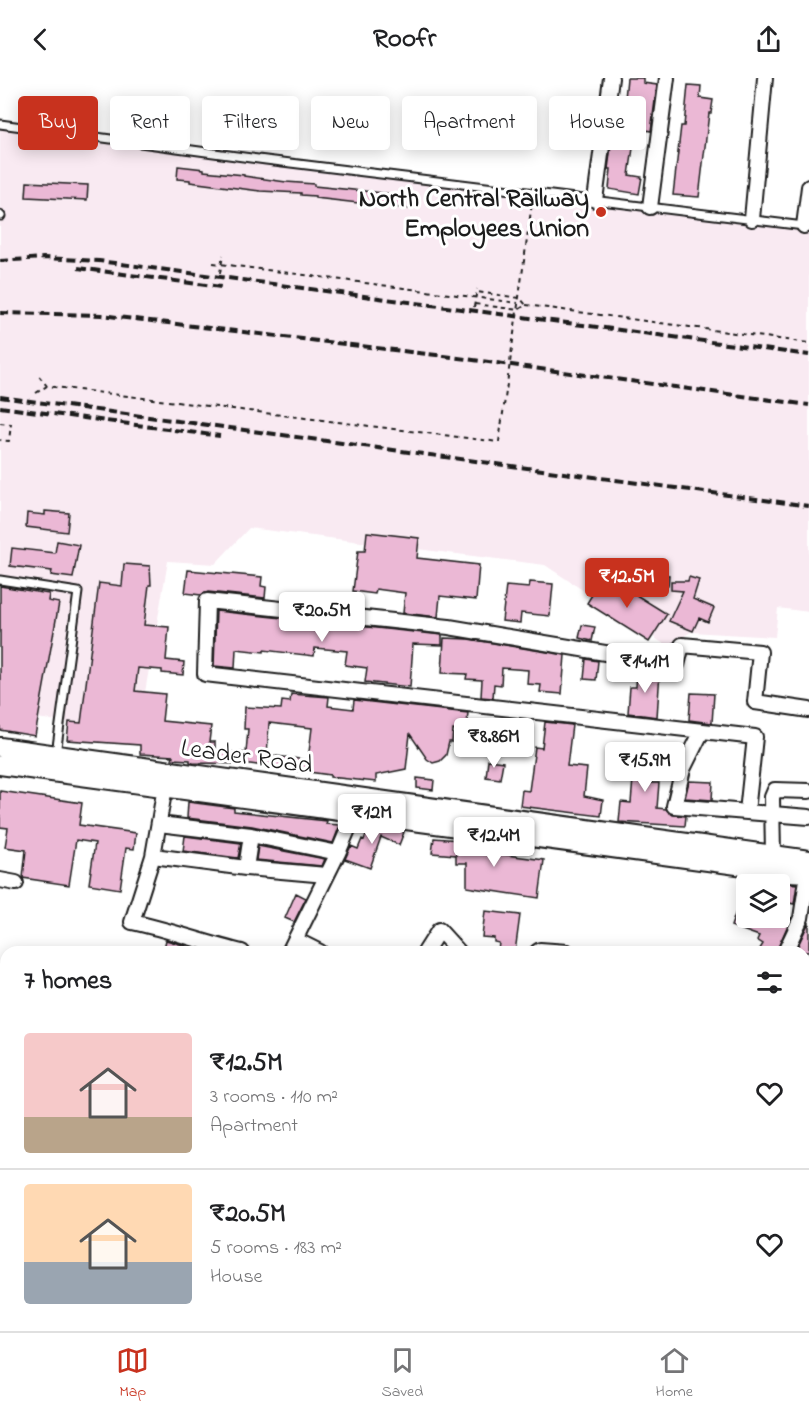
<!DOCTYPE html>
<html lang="en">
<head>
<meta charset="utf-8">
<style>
  body { margin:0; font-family:"Indie Flower",sans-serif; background:#f6f6f6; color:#202124; height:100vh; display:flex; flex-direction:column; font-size:22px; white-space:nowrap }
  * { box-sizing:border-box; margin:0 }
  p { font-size:20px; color:#757577 }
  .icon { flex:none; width:33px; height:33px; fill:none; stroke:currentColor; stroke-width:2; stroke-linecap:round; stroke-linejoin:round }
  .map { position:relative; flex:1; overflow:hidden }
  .drawer { position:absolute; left:0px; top:868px; width:810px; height:386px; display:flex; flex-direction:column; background:#fff; border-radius:18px 18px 0 0; box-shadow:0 3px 15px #0003 }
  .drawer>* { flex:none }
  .top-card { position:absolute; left:18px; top:18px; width:774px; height:54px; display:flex; gap:12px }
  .fabs { position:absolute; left:736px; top:796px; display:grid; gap:12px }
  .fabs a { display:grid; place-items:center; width:54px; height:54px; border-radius:6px; background:#fff; box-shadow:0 3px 15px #0003; font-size:30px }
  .price { position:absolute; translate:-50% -51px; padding:0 14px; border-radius:6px; background:#fff; color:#222; font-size:20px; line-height:39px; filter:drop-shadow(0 2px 3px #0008) }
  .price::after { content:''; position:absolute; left:50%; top:36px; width:18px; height:14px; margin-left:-9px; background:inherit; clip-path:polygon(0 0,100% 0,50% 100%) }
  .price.current { background:#c8321e; color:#fff }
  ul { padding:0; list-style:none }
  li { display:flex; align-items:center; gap:18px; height:150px; padding:0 24px }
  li+li { border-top:2px solid #e0e0e0 }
  li span { display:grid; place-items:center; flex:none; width:168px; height:120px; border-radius:6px; color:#555 }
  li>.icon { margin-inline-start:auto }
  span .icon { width:72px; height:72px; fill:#fffc; stroke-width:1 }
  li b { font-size:26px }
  h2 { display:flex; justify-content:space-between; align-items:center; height:72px; padding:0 24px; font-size:26px }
  .pill { padding:0 21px; border-radius:6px; background:#fff; box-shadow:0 3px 15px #0003; font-size:21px; line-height:54px }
  .pill.current { background:#c8321e; color:#fff }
  header { display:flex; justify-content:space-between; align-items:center; height:78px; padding:0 24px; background:#fff; font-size:27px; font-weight:700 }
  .menu { display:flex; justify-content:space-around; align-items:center; height:84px; border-top:2px solid #e0e0e0; background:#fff; font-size:16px; color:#757577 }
  .menu a { display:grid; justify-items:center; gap:3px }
  .menu .current { color:#c8321e }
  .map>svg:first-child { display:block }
  .built { fill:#f9eaf2 }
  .building { fill:#ebb8d5; stroke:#1c1c1c; stroke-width:1.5; fill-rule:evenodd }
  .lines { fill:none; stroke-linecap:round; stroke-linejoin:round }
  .service-casing { stroke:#1c1c1c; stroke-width:11 }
  .minor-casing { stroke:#1c1c1c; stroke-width:18 }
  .secondary-casing { stroke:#1c1c1c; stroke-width:22 }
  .path { stroke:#1c1c1c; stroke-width:2; stroke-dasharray:4.5 4.5; stroke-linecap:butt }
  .service { stroke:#fff; stroke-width:7 }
  .minor { stroke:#fff; stroke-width:14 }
  .secondary { stroke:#fff; stroke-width:18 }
  .rail { stroke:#1c1c1c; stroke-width:4; stroke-dasharray:9 4.5; stroke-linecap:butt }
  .path-bridge { stroke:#1c1c1c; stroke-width:2; stroke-dasharray:4.5 4.5; stroke-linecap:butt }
  .poi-dot { fill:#c8321e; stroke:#fff; stroke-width:2 }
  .labels { text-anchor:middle; stroke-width:6; stroke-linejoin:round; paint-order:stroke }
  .poi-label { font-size:26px; font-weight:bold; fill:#1c1c1c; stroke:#fff; text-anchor:end }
  .street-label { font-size:26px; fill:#1c1c1c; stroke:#fff }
</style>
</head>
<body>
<header><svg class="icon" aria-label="back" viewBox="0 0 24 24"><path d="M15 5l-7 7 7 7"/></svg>Roofr<svg class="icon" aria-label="share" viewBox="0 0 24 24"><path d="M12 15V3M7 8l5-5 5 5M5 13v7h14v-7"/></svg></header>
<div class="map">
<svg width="809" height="1253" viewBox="0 0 809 1253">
  <rect width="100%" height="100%" fill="#fff"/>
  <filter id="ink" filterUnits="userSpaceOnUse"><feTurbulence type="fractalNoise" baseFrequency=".0167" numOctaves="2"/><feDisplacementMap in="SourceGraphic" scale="12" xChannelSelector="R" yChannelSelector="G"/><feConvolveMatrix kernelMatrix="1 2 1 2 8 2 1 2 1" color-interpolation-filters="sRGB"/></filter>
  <g filter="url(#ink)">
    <path class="built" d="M0 51 809 147V534L778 530 775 559 691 554 667 568 545 487 249 450 215 486 168 483 138 654 0 635Z"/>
    <path class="building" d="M627 0H643V5L657 7 651 53 636 50 629 97 642 99 639 116 609 111 611 91H608L616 30 624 31Z
      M688 7 701 8 700 20 713 22 711 35H709L699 119 673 117 681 48H684Z
      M178 88 204 91V93L244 97V98L286 104 314 106V108L412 118 411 131 315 120V118L301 117V115L260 113 190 104V102L177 101Z
      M27 104 88 107 87 122 26 119Z
      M45 433 69 435 67 454 26 449 27 435 45 437Z
      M367 454 419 460 417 480 479 487 476 522 440 518 438 539 403 535 405 515 376 511 375 516 353 513 358 473H365Z
      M57 463 79 467 73 500 51 497 52 493 10 488 12 470 55 475Z
      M124 486 150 488 151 507H149L144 547 169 549 166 582 184 584 183 597 162 595V592L138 590 135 613 165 616 162 643 211 648 209 664H215V672L246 675 248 651H244L245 629 281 631 282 623 290 624 291 616 329 619 328 628 353 631 354 622 468 635 466 653 453 652 452 664H449L446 677 440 683 433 685 427 681 410 656 406 691 376 697V704L330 699V697L250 686 193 685 190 684V682L172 681 173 678 140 676V667L67 662 69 644 81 645 99 505 122 508ZM269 645 312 650 308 682 267 677Z
      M188 492 262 499 261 508 266 509 265 520 208 514 201 517 185 515Z
      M653 496 669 497 668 508 653 507Z
      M604 497 667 536 649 564 587 525Z
      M689 499 699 502 693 521 714 530 708 544 699 540 693 553 669 543 683 513 671 512V503H688Z
      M530 504 553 506 550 538 521 535 520 545 502 543 506 508 529 510Z
      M0 508 49 516 48 523 59 525 35 658 0 652Z
      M216 533 442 557V567L413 566 410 609 365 604 367 590 345 587 347 573 315 570 314 578 264 572V574L236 571 235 590 214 588Z
      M582 547 595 549 592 563 579 560Z
      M444 560 468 561 565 577 562 616 540 614 541 607 527 606 528 592 502 590 501 607 494 606 493 620 481 619 482 602 466 601 467 596 442 595Z
      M586 581 598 583 596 602 584 601Z
      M637 592 660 594 657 639 628 635 630 609H636Z
      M691 615 714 616 712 645 689 642Z
      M545 644 572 647 567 688 587 690 584 718 603 722 601 738 520 728 522 712 529 713 535 669 542 670Z
      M627 668 654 670 651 705H659L657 730 666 731 673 737 686 738 685 748 619 744 621 724 631 725 634 689H625Z
      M488 682 503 684 500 701 486 699Z
      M417 700 434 702 433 712 417 710Z
      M689 703 713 704 712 722 685 720Z
      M0 713 82 725 79 747 136 755 134 771 126 770 120 811 89 806 95 765 76 762 69 807 23 800 26 772 5 769 8 750 0 749Z
      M188 724 234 730V733L327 743 326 746 340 747 333 765 252 748 187 740Z
      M363 748 404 754 399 767 381 759 370 790 345 781 351 768 358 771 362 761 364 762 367 754 361 752Z
      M185 758 241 765 238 780 183 773Z
      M434 760 485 764V774L544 782 539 820 467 809V785H456V777L432 775Z
      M258 768 325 781 322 788 256 782Z
      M777 804 797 806 794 826 780 823V807H777Z
      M296 815 306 820 294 844 285 840Z
      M738 828 747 831V840H791L776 874H758L763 866 757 862 759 858 731 848Z
      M485 833 520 837 515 874 498 872 499 865 494 864V860L482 859Z
      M809 844V874H795Z
      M166 862 186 868 185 874H169V872L164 870Z"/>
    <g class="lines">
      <defs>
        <path id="service" d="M0 46 266 82 804 148
          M0 137 1 138
          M0 502 78 514 56 676"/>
        <path id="minor" d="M595 122 611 0
          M650 129 667 0
          M752 141 765 0
          M804 148 809 109
          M809 632 755 624 760 574 682 567 677 587 449 549 207 523 205 596 755 659 747 734 809 739
          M702 653 683 691 674 728 747 734
          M165 709 153 778 132 844C170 852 205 865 242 874
          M159 746 251 757 338 775
          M773 777 772 719 775 712 809 713
          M153 778 246 790 326 797
          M246 790 251 757
          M0 802 16 805
          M296 862 320 874
          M289 874 338 775 355 735
          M425 874 439 852 459 874
          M537 874 540 872 567 874
          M785 874 801 840 808 795
          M804 916 809 920
          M0 1098 6 1039
          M804 1147 809 1148
          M0 1172 6 1168
          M0 1190 6 1199
          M0 1235 6 1231
          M38 1248 41 1253
          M220 1248 246 1253
          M53 1253 60 1248
          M133 1253 134 1248
          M193 1253 195 1248
          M301 1253 303 1248
          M620 1253 621 1248"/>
        <path id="secondary" d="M0 669 809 782
          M0 687 788 794 809 795"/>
      </defs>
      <use href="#service" class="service-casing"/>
      <use href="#minor" class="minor-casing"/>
      <use href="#secondary" class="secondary-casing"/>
      <path class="path" d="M213 185 518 225
        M220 195 223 177
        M475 226 518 232 526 227 520 220 477 214
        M526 227 809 265
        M474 229 477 211
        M39 298 47 308
        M36 315 47 308 499 364
        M0 345 11 346 9 363 0 362"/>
      <use href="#service" class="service"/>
      <use href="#minor" class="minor"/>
      <use href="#secondary" class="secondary"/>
      <path class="rail" d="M0 183 43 180 99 183 809 277
        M78 190 221 209
        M0 235 101 237 444 278 809 327
        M0 319 809 428
        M0 329 220 358"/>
      <path class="path-bridge" d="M499 364 532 125"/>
    </g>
  </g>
  <circle class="poi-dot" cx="601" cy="134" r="6"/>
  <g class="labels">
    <g class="poi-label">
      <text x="589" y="128">North Central Railway<tspan x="589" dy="30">Employees Union</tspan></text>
    </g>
    <g class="street-label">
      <text transform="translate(247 677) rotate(8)" y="9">Leader Road</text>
    </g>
  </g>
</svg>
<div class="fabs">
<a><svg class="icon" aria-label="layers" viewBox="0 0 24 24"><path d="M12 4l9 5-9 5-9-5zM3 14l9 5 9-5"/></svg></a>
</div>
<b class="price current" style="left:627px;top:531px">₹12.5M</b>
<b class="price" style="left:322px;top:565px">₹20.5M</b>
<b class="price" style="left:645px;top:616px">₹14.1M</b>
<b class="price" style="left:494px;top:691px">₹8.86M</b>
<b class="price" style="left:645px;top:715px">₹15.9M</b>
<b class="price" style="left:372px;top:767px">₹12M</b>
<b class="price" style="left:494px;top:790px">₹12.4M</b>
<div class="top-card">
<a class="pill current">Buy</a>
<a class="pill">Rent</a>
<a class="pill">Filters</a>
<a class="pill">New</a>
<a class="pill">Apartment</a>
<a class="pill">House</a>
</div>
<section class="drawer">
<h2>7 homes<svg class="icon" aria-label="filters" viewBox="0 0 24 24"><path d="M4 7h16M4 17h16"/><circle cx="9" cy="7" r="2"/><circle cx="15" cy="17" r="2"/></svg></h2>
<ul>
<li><span style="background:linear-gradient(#f6c9c9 70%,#b9a48a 0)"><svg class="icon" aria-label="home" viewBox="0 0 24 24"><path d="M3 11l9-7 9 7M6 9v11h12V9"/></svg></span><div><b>₹12.5M</b><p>3 rooms · 110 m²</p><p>Apartment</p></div><svg class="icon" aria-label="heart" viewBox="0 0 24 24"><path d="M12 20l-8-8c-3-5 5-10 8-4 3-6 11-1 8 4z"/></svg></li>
<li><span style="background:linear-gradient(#ffd9b3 65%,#9aa5b1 0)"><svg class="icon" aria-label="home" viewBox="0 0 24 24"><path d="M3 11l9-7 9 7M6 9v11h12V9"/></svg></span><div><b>₹20.5M</b><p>5 rooms · 183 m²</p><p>House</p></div><svg class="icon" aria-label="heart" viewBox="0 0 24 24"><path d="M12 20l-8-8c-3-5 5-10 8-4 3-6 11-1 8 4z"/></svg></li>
</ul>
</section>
</div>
<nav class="menu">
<a class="current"><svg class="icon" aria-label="map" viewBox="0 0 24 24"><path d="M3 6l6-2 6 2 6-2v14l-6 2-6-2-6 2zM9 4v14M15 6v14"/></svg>Map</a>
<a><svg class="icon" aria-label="saved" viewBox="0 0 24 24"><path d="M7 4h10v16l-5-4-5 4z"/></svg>Saved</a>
<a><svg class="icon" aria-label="home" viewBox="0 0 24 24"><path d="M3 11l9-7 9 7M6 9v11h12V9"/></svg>Home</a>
</nav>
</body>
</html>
